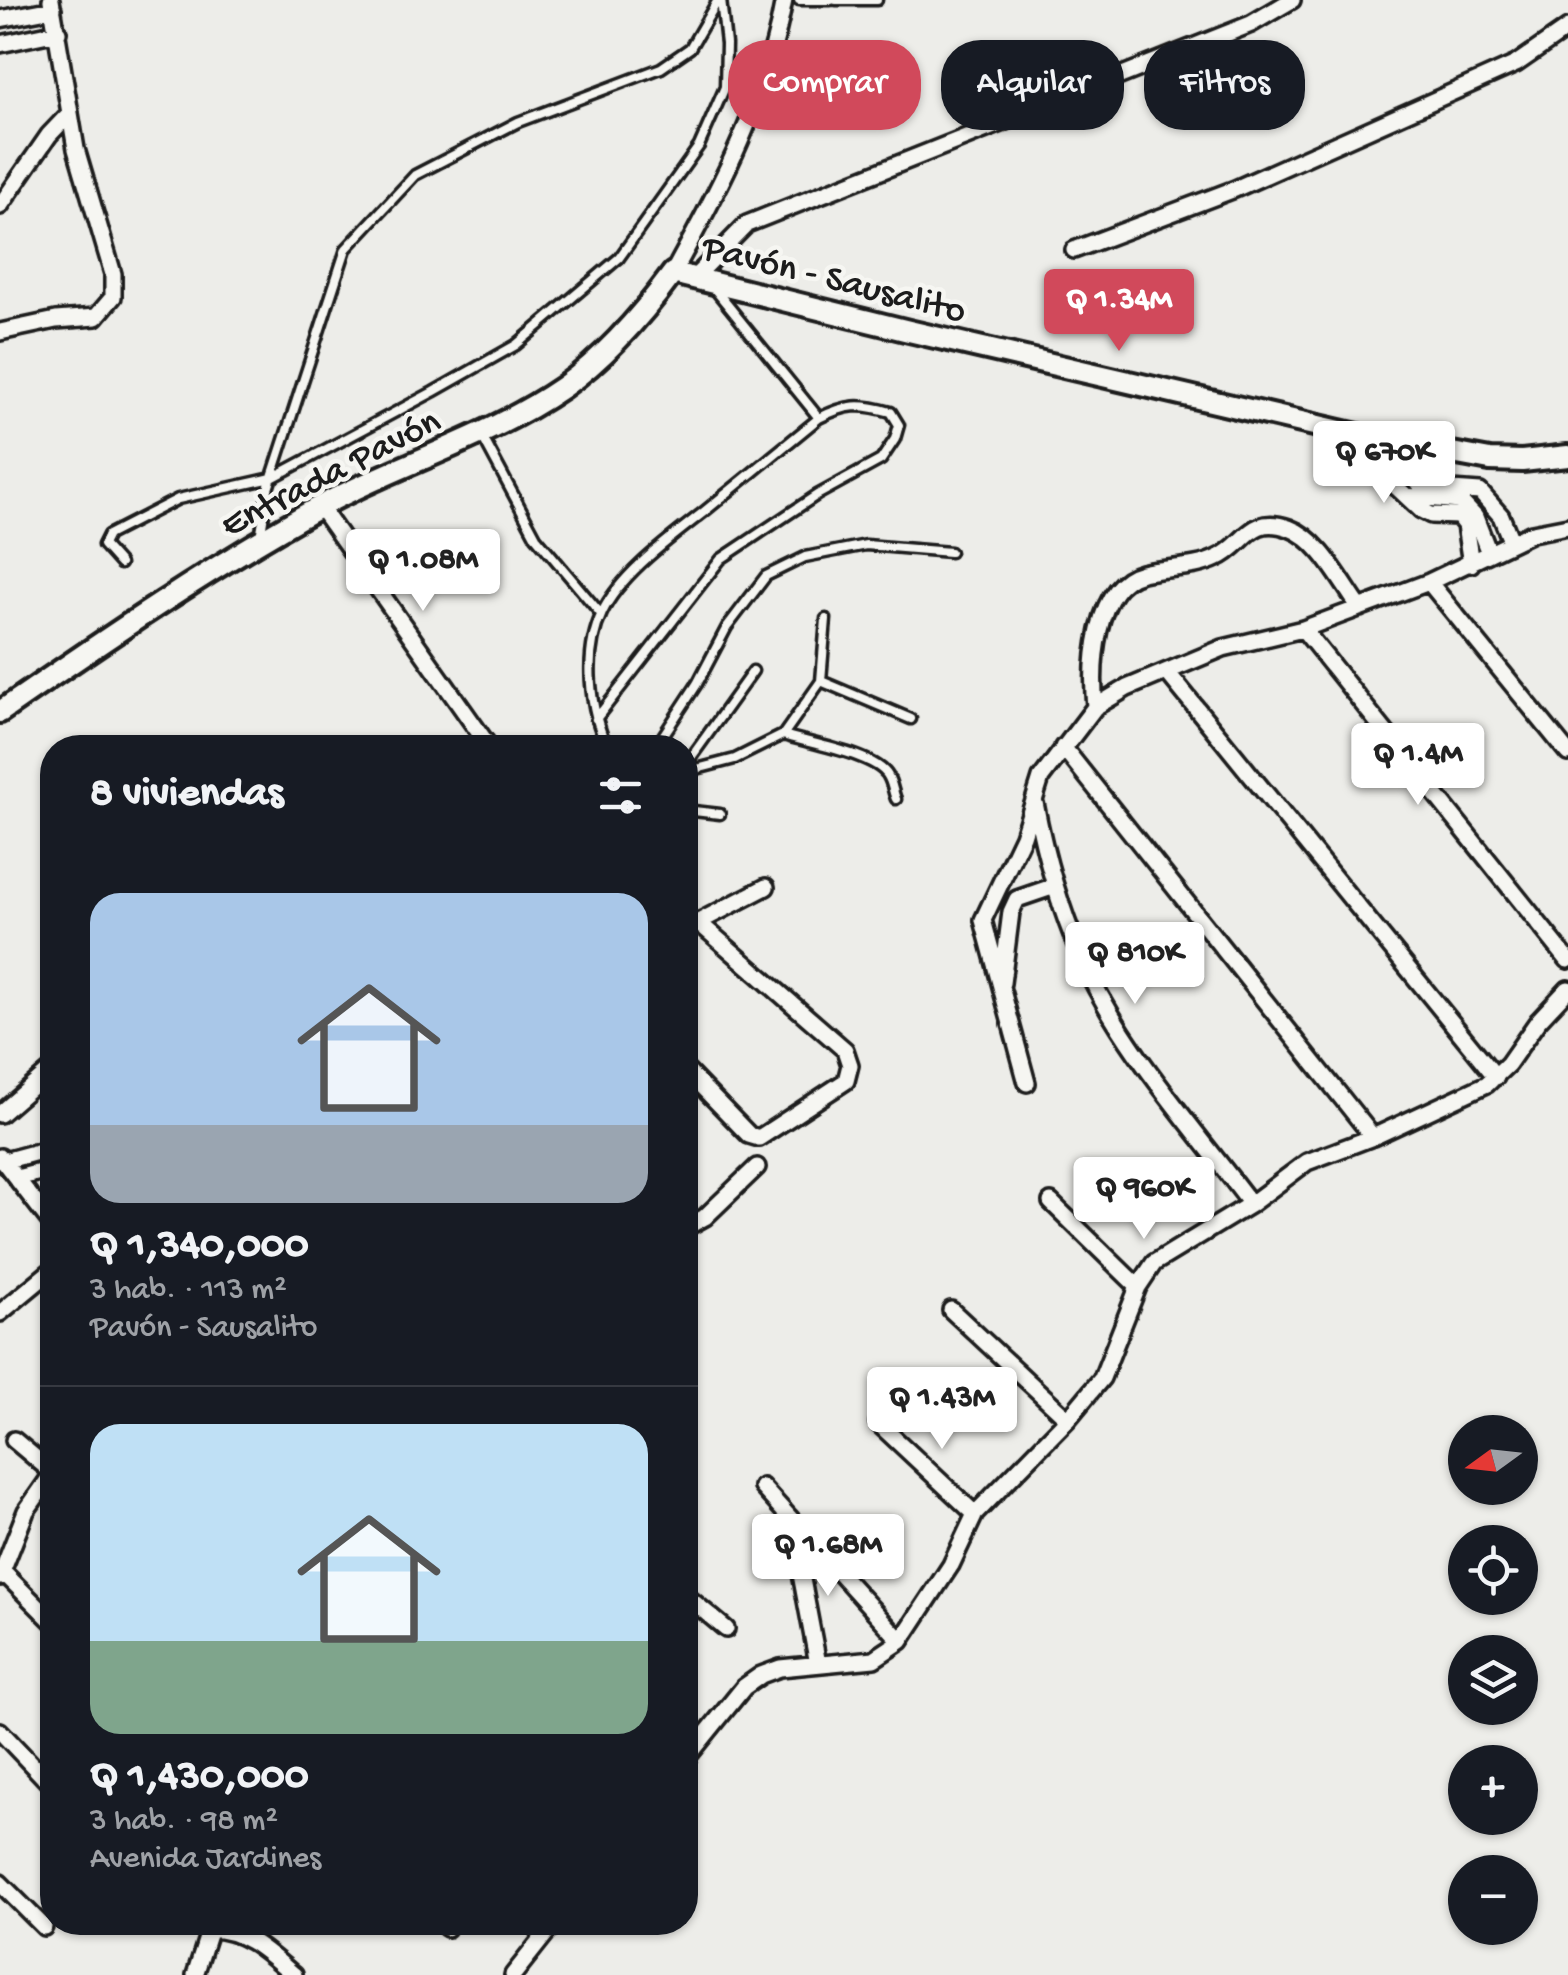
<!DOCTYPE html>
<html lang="es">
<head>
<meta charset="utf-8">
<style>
  body { margin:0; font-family:"Gochi Hand",sans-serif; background:#20242c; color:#f1f3f6; height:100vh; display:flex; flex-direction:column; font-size:38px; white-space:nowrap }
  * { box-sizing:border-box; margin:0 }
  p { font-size:32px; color:#9ea1a6 }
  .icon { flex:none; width:55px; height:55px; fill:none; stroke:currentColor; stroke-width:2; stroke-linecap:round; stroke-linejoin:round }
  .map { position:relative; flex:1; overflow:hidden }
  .drawer { position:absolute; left:40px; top:735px; width:658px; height:1200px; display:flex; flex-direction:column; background:#171b24; border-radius:40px; box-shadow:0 2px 8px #0004 }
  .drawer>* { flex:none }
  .hud { position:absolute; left:728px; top:40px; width:690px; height:90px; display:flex; gap:20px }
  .needle { width:65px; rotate:255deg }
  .tools { position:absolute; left:1448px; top:1415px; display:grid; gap:20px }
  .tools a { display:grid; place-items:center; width:90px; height:90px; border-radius:50%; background:#171b24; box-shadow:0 2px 8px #0004; font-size:50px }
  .price { position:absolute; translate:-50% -85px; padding:0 22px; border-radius:10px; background:#fff; color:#222; font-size:32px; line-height:65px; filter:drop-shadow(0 2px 5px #0008) }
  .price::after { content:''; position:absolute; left:50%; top:60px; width:30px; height:22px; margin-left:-15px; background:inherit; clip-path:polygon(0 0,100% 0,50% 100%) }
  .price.active { background:#d1495b; color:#fff }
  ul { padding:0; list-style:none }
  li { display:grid; align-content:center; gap:20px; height:530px; padding:0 50px }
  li+li { border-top:2px solid #363941 }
  li span { display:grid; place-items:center; height:310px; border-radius:30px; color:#555 }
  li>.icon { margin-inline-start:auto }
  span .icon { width:180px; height:180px; fill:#fffc; stroke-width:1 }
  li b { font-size:42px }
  h2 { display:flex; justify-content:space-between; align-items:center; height:120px; padding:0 50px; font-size:42px }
  .tag { padding:0 35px; border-radius:40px; background:#171b24; box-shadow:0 2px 8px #0004; font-size:35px; line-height:90px }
  .tag.active { background:#d1495b; color:#fff }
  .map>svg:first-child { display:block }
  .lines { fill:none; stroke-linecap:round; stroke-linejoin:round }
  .lane-casing { stroke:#1c1c1c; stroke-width:15 }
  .street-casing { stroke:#1c1c1c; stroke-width:22 }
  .secondary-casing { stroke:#1c1c1c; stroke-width:28 }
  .lane { stroke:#f6f6f2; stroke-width:8 }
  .street { stroke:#f6f6f2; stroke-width:15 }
  .secondary { stroke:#f6f6f2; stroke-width:20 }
  .labels { text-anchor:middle; stroke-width:9; stroke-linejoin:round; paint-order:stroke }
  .street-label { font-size:38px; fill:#1c1c1c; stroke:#f6f6f2 }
</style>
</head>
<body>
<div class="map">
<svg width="1568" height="1975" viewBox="0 0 1568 1975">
  <rect width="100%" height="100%" fill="#edede9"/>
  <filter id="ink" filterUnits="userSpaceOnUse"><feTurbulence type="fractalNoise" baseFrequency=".01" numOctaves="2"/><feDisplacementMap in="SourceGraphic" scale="20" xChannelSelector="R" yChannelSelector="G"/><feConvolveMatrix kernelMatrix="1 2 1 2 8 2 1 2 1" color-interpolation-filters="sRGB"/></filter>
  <g filter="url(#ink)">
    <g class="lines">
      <defs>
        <path id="lane" d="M799 0H831
          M836 0H877
          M482 436 536 537 601 614
          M260 538 268 489 346 249 415 175 518 122 661 68 690 48 718 0
          M120 564 103 545 108 535 178 499 272 478 433 392 516 345 619 258 699 146 725 87 726 44 721 0
          M821 681 911 719
          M596 719 721 559 817 495 881 460 895 439 899 425 891 412C860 403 847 404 819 418
          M783 735C807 743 876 754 888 776 892 782 893 792 896 799
          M608 748C589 710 583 653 602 613 620 574 672 537 705 511 743 480 781 449 819 418L713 287
          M655 748 697 684 727 627 766 576 805 557 866 545 950 552
          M685 766 753 671
          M685 772 735 759 783 735 821 681 826 619
          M685 810 720 814"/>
        <path id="street" d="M0 19 53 9
          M0 44 58 32
          M0 206 49 135 70 113
          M1074 250 1235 189 1516 64 1568 28
          M673 273C722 184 766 101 784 0
          M695 277 747 224 1251 24 1292 0
          M0 332 56 320 96 317 113 297V274L76 149 51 0
          M1327 431 1373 465 1421 510 1431 515 1458 516 1465 525 1471 564
          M1384 440 1423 488 1480 492 1501 516 1511 541
          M1406 496 1460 501 1475 517 1489 553
          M320 507 490 748
          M1429 582 1568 753
          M1303 629 1568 960
          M1167 672 1496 1077
          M1095 707C1091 668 1094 585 1142 573 1166 567 1195 569 1217 558 1246 545 1249 514 1289 528 1320 539 1341 582 1360 608
          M1063 747 1373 1137
          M1035 803C1045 856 1060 908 1081 957 1121 1048 1192 1125 1251 1204
          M685 929 766 887
          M1002 983 1011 912 1017 899 1055 886
          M685 1069 749 1135 759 1138 846 1081 850 1065 845 1050 698 922
          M1027 1083 983 920 1023 836 1041 778 1095 707 1127 688 1223 648 1303 629 1429 582 1532 533 1568 526
          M0 1114 52 1069
          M0 1157 52 1224
          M4 1161 52 1148
          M17 1178 52 1169
          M1051 1202 1138 1287
          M685 1228 705 1217 757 1167
          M951 1310 1068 1419
          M0 1313 52 1270
          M878 1423 975 1514
          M14 1440 52 1472
          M762 1487 901 1641
          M804 1533 798 1558 818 1664
          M3 1572 52 1621
          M0 1577 26 1511 52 1474
          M685 1595 726 1629
          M0 1731 52 1786
          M685 1760 744 1687 761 1675 780 1668 874 1659 901 1641 951 1565 975 1514 1068 1419 1102 1378 1138 1287 1154 1263 1251 1204 1307 1162 1373 1137 1487 1084 1508 1064 1538 1021 1568 989
          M0 1883 44 1927
          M440 1922 447 1928
          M210 1929C246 1930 268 1953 294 1975
          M195 1975 212 1922
          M513 1975 555 1922"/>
        <path id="secondary" d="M1370 438 1373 465
          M1406 470 1413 445
          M0 712C104 640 208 569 319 507 398 464 488 439 563 387 606 357 642 315 673 273L909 331 1370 438 1490 460 1522 461 1568 456"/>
      </defs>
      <use href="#lane" class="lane-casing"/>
      <use href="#street" class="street-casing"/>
      <use href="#secondary" class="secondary-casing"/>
      <use href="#lane" class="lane"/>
      <use href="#street" class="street"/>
      <use href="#secondary" class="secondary"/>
    </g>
  </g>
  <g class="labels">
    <g class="street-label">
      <text transform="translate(835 276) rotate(14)" y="13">Pavón - Sausalito</text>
      <text transform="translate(329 470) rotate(-27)" y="13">Entrada Pavón</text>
    </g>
  </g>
</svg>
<div class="tools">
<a><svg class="needle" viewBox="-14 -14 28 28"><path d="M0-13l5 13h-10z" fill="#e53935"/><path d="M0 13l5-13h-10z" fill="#9ea1a6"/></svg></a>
<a><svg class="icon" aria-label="locate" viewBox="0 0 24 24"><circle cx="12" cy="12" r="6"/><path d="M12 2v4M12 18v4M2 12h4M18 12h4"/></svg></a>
<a><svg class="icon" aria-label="layers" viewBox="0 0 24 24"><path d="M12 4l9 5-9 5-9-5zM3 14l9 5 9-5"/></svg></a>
<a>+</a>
<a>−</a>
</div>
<b class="price active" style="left:1119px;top:354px">Q 1.34M</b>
<b class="price" style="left:1384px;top:506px">Q 670K</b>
<b class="price" style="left:423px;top:614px">Q 1.08M</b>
<b class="price" style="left:1418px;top:808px">Q 1.4M</b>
<b class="price" style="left:1135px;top:1007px">Q 810K</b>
<b class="price" style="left:1144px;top:1242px">Q 960K</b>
<b class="price" style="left:942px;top:1452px">Q 1.43M</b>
<b class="price" style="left:828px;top:1599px">Q 1.68M</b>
<div class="hud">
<a class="tag active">Comprar</a>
<a class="tag">Alquilar</a>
<a class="tag">Filtros</a>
</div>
<section class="drawer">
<h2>8 viviendas<svg class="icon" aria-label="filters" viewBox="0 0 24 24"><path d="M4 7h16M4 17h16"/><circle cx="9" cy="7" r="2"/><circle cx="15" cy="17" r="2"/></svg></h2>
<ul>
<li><span style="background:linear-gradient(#a9c7e8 75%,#9aa5b1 0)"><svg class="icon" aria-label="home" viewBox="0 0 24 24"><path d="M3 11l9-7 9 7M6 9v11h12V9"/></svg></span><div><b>Q 1,340,000</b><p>3 hab. · 113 m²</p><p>Pavón - Sausalito</p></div></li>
<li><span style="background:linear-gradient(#bfe0f5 70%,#7fa58c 0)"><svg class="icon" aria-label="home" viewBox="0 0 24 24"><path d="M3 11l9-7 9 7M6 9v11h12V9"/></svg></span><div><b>Q 1,430,000</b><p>3 hab. · 98 m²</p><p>Avenida Jardines</p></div></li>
</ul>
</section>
</div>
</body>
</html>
